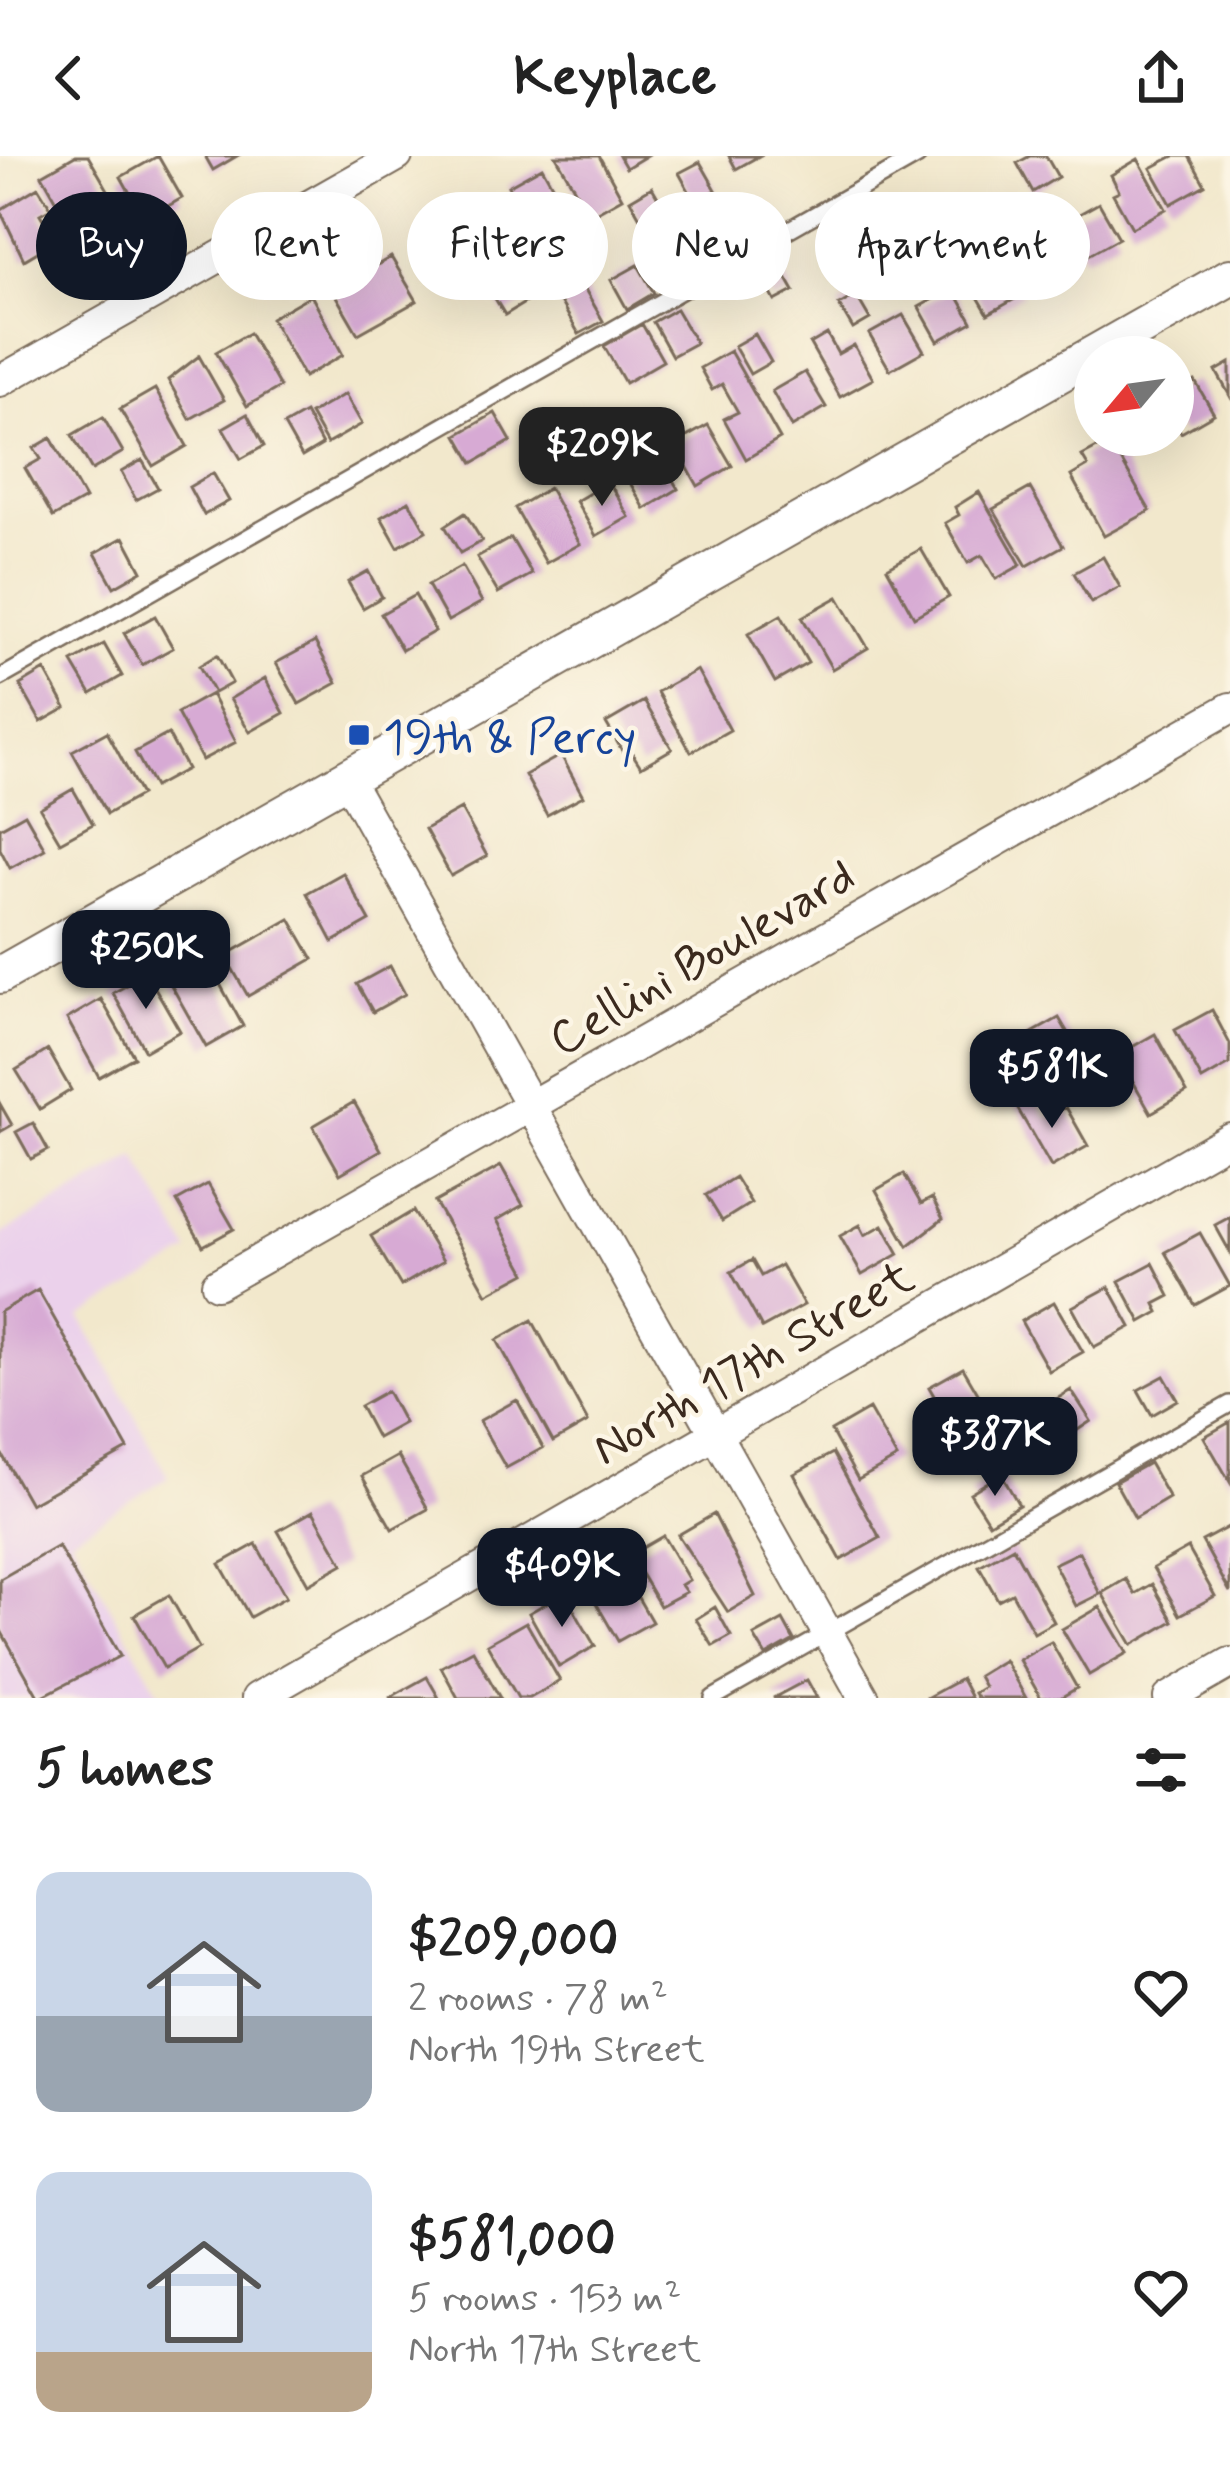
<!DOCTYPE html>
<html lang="en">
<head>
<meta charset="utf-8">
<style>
  body { margin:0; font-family:Mynerve,sans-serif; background:#f6f6f6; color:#222; height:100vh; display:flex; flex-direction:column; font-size:45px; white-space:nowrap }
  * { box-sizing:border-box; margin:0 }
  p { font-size:39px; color:#767676 }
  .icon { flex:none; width:66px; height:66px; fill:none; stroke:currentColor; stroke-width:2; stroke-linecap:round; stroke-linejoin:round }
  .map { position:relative; height:1542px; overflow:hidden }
  .details { display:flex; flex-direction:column; background:#fff; flex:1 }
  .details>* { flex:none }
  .guide { position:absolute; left:36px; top:36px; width:1158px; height:108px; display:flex; gap:24px }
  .needle { width:78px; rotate:241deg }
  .controls { position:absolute; left:1074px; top:180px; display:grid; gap:24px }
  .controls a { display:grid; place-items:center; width:120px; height:120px; border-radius:50%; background:#fff; box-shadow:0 12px 48px #0002; font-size:60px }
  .price { position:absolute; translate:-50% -102px; padding:0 27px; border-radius:24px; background:#111827; color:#fff; font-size:39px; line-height:78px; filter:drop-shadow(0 3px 6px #0008) }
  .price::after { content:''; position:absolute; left:50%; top:72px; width:36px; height:27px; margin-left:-18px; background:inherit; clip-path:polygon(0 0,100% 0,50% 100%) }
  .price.on { background:#222; color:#fff }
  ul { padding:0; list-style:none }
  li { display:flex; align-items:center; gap:36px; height:300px; padding:0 36px }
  li span { display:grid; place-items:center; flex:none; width:336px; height:240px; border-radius:24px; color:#555 }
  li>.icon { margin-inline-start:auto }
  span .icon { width:144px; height:144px; fill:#fffc; stroke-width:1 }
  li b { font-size:51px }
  h2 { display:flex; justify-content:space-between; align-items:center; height:144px; padding:0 36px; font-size:51px }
  .pill { padding:0 42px; border-radius:54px; background:#fff; box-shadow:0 12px 48px #0002; font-size:42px; line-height:108px }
  .pill.on { background:#111827; color:#fff }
  header { display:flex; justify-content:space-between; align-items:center; height:156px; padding:0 36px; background:#fff; font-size:54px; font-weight:800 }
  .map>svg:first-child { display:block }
  .built { fill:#ebd1eb }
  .building { fill:#d7aad4 }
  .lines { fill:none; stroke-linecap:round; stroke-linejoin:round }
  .service-casing { stroke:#7b6c5b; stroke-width:20 }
  .minor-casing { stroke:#7b6c5b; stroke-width:34 }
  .tertiary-casing { stroke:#7b6c5b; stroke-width:40 }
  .service { stroke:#fff; stroke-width:15 }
  .minor { stroke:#fff; stroke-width:30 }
  .tertiary { stroke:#fff; stroke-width:36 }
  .transit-dot { fill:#1a4fb4; stroke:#fcf5e5; stroke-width:4.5 }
  .labels { text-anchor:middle; stroke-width:9; stroke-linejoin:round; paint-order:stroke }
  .transit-label { font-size:48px; fill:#164399; stroke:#fcf5e5; text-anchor:start }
  .street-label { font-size:48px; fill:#3b2a1e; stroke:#fcf5e5 }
</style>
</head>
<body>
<header><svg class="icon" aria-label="back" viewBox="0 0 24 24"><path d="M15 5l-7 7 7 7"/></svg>Keyplace<svg class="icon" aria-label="share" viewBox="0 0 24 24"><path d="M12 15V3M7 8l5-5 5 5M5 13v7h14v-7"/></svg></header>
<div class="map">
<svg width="1230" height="1542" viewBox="0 0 1230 1542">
  <rect width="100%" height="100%" fill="#fcf5e5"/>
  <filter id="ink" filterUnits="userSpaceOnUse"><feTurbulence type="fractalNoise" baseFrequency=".00833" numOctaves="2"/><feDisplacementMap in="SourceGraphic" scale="24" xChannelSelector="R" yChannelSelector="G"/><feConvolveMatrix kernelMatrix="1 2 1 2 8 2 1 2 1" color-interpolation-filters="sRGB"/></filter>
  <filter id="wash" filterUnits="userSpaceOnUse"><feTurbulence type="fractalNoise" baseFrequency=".004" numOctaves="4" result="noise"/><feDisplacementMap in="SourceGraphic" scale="48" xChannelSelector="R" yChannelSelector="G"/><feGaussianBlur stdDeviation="2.7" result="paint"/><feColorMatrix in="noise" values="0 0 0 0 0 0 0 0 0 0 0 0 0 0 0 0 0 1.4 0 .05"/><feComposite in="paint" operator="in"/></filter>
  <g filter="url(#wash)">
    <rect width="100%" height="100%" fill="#f2e8cc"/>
    <path class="built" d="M136 1001 190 1096 81 1161 168 1321 71 1382 162 1542H0V1079Z"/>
    <g id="blocks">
      <path class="building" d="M75 0H88L118 51 91 67 82 52 66 61 42 19Z
        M158 0 182 42 154 58 150 49 140 55 121 21Z
        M205 0H237L213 14Z
        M556 0H599L622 42 590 60Z
        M619 0H646L626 12Z
        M729 0H759L736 13Z
        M1030 0H1046L1058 21 1033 36 1017 7Z
        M1174 0H1189L1205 29 1171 48 1151 12Z
        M1138 3 1166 53 1132 72 1113 38 1119 35 1111 19Z
        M700 6 716 34 695 46 679 17Z
        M542 11 576 72 542 91 508 30Z
        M38 31 51 52 40 58 56 85 24 104 0 54Z
        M652 31 669 61 647 74 630 44Z
        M489 43 493 49 500 44 517 74 484 93 463 58Z
        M1099 47 1119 82 1085 101 1065 66Z
        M1042 60 1071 111 1037 130 1013 76Z
        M439 71 443 77 451 73 468 101 434 121 414 86Z
        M897 74 911 98 884 114 870 91Z
        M391 101 417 145 358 178 333 135Z
        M1001 103 1022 139 988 158 967 122Z
        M778 107 794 135 775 145 760 117Z
        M638 109 654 137 627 153 611 124Z
        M574 114 603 165 579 178 550 128Z
        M509 118 526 146 505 159 488 131Z
        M953 132 972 166 938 185 919 151Z
        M311 139 343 199 304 221 271 162Z
        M856 139 870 163 853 173 839 149Z
        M676 153 696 187 672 200 653 166Z
        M903 159 924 195 890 214 869 178Z
        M642 168 663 205 625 227 604 190Z
        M249 177 280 231 247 250 216 196Z
        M755 178 771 206 750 218 734 190Z
        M827 178 838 198 854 189 873 223 840 241 810 188Z
        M730 195 780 283 746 303 724 263 738 256 722 228 712 234 700 212Z
        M199 200 224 244 190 263 168 224Z
        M1230 207V240L1216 215Z
        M805 216 826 251 792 271 772 235Z
        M1195 225 1214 258 1181 277 1173 261V238Z
        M155 233 187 290 153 310 120 253Z
        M345 238 362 268 327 288 310 258Z
        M595 255 609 280 595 287 581 262Z
        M305 257 322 289 302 301 284 269Z
        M495 257 511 285 473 307 457 279Z
        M247 258 264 290 241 303 223 272Z
        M103 261 123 296 92 314 72 279Z
        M708 269 732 310 698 330 674 288Z
        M1121 279H1164L1167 283 1134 301Z
        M51 282 85 343 53 361 25 312 41 303 34 292Z
        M1110 285 1150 355 1104 380 1071 320 1088 310 1082 300Z
        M658 298 678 333 645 353 625 318Z
        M142 304 158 332 136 344 121 316Z
        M213 317 229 345 204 359 189 331Z
        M609 326 629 361 596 380 576 345Z
        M549 332 580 388 546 407 515 352Z
        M1030 332 1063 390 1027 410 993 353Z
        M979 336 1021 409 996 423 982 399 968 407 945 367 959 359 955 351Z
        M409 345 426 375 398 391 381 361Z
        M465 357 482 385 460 397 445 370Z
        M124 381 142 415 114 431 95 397Z
        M511 382 532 418 498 437 477 401Z
        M921 393 949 441 914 461 887 412Z
        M1103 401 1120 431 1091 447 1074 417Z
        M462 410 482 446 448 465 428 429Z
        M368 415 382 441 363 452 348 426Z
        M415 439 435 475 402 494 381 458Z
        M838 441 868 492 832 513 802 461Z
        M781 459 808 507 775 526 748 478Z
        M155 460 173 492 142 509 124 477Z
        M315 486 337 527 299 548 276 507Z
        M104 488 122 520 91 538 72 506Z
        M217 499 232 527 214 537 199 510Z
        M45 514 66 552 41 566 20 529Z
        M697 514 730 574 691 596 657 536Z
        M265 522 284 557 250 576 230 543Z
        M211 538 236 586 202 604 177 557Z
        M644 545 672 593 641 611 632 597 626 601 606 567Z
        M107 576 141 639 107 658 72 595Z
        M168 578 187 613 154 631 135 596Z
        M561 599 583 640 547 659 525 619Z
        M73 633 93 668 60 686 40 652Z
        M461 653 487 700 451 720 425 673Z
        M25 658 45 693 10 712 0 693V672Z
        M343 717 370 765 333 786 307 737Z
        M290 763 313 803 248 840 225 800Z
        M204 799 243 870 206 891 166 820Z
        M390 810 405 838 373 856 357 828Z
        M147 818 180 875 145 895 113 837Z
        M101 843 134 901 99 921 67 863Z
        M1212 854 1230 888V908L1202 924 1175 874Z
        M1059 862 1076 891 1042 910 1025 881Z
        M1155 878 1187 936 1151 957 1118 899Z
        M48 894 71 934 40 953 16 914Z
        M1033 938 1047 962 1066 951 1088 990 1051 1011 1015 948Z
        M354 946 381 994 340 1018 313 970Z
        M0 948 12 969 0 976Z
        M33 967 48 994 31 1003 16 976Z
        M501 1010 523 1049 497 1064 526 1117 487 1138 435 1046Z
        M904 1018 921 1048 932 1042 943 1063 908 1090 876 1034Z
        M735 1021 751 1047 722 1065 706 1039Z
        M208 1028 234 1073 203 1090 177 1045Z
        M413 1055 443 1105 401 1130 371 1080Z
        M1230 1061V1096L1215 1069Z
        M860 1069 865 1079 883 1069 899 1098 862 1119 840 1080Z
        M1200 1077 1230 1130 1195 1149 1165 1096Z
        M752 1104 761 1120 781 1109 804 1149 762 1172 731 1116Z
        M1153 1107 1170 1140 1155 1148 1159 1156 1141 1166 1119 1125Z
        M1109 1131 1131 1171 1094 1191 1072 1151Z
        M38 1134 128 1293 30 1348 0 1295V1156Z
        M1054 1146 1083 1196 1049 1215 1021 1165Z
        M532 1164 588 1266 553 1286 497 1184Z
        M963 1212 1004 1282 991 1290 983 1277 962 1289 929 1231Z
        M1164 1220 1178 1244 1152 1259 1138 1234Z
        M1071 1234 1091 1265 1057 1288 1036 1256Z
        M387 1235 404 1267 377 1282 360 1250Z
        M517 1244 543 1292 506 1312 479 1265Z
        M869 1253 897 1302 858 1324 831 1275Z
        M1230 1266V1326L1204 1281Z
        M833 1297 880 1382 841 1404 794 1318Z
        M398 1300 428 1353 392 1373 362 1320Z
        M1149 1307 1169 1342 1135 1362 1115 1326Z
        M1001 1318 1019 1349 989 1367 970 1337Z
        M313 1355 343 1408 308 1428 278 1375Z
        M714 1358 755 1440 728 1456 678 1379Z
        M1230 1370V1436L1202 1385Z
        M663 1380 689 1424 681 1429 686 1436 660 1450 630 1399Z
        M256 1388 286 1441 250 1461 220 1408Z
        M58 1390 120 1500 39 1542 0 1473V1423Z
        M1013 1391 1054 1466 1034 1477 1012 1437 998 1444 979 1410Z
        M1188 1392 1215 1440 1180 1459 1153 1412Z
        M1079 1396 1100 1438 1076 1450 1054 1408Z
        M618 1407 652 1466 618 1485 584 1426Z
        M1126 1423 1135 1438 1152 1428 1173 1465 1132 1489 1102 1437Z
        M564 1437 595 1490 559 1511 529 1457Z
        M169 1439 199 1492 164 1512 134 1459Z
        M715 1451 731 1480 713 1490 696 1463Z
        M1100 1451 1127 1497 1089 1519 1062 1473Z
        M783 1464 794 1484 766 1500 754 1480Z
        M526 1466 560 1525 530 1542H518L487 1488Z
        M1051 1486 1077 1532 1060 1542H1041L1019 1504Z
        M473 1494 500 1542H458L441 1511Z
        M1004 1504 1026 1542H977L974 1537 984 1531 978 1520Z
        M427 1521 439 1542H389Z
        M961 1523 971 1542H926Z
        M807 1524 817 1542H773Z"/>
    </g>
  </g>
  <g filter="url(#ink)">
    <use href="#blocks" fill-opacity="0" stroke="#7b6c5b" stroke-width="3"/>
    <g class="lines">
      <defs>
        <path id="service" d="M0 522 918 0
          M713 1542 1230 1248"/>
        <path id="minor" d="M0 225 397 0
          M347 623 864 1542
          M217 1128 1230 552
          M257 1542 1230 982
          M1169 1542 1230 1507"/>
        <path id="tertiary" d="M0 819 1230 121"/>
      </defs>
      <use href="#service" class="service-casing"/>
      <use href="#minor" class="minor-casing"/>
      <use href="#tertiary" class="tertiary-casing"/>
      <use href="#service" class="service"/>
      <use href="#minor" class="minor"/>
      <use href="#tertiary" class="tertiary"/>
    </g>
  </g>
  <rect class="transit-dot" x="347" y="567" width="24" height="24" rx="6"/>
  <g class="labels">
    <g class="transit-label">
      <text x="383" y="596">19th &amp; Percy</text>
    </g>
    <g class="street-label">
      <text transform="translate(701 800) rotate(-30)" y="17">Cellini Boulevard</text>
      <text transform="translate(752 1205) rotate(-30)" y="17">North 17th Street</text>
    </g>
  </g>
</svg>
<div class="controls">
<a><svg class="needle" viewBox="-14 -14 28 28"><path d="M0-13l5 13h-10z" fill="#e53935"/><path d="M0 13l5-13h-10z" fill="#767676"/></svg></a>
</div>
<b class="price on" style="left:602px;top:353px">$209K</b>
<b class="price" style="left:146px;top:856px">$250K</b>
<b class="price" style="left:1052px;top:975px">$581K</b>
<b class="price" style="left:995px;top:1343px">$387K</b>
<b class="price" style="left:562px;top:1474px">$409K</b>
<div class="guide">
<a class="pill on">Buy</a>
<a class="pill">Rent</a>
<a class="pill">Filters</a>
<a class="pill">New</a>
<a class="pill">Apartment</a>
</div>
</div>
<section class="details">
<h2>5 homes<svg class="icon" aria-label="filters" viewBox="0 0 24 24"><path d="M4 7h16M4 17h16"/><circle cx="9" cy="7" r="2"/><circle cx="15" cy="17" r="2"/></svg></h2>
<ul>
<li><span style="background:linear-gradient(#c9d6e8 60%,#9aa5b1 0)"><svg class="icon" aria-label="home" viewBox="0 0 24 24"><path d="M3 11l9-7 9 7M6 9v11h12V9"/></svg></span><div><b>$209,000</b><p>2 rooms · 78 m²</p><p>North 19th Street</p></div><svg class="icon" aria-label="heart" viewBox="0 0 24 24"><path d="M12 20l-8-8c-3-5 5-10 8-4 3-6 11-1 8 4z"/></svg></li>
<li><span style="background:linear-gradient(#c9d6e8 75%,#b9a48a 0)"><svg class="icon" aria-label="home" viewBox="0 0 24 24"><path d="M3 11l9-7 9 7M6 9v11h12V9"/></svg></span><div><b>$581,000</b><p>5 rooms · 153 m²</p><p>North 17th Street</p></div><svg class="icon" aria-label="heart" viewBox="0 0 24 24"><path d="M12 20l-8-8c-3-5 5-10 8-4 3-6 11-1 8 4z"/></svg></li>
</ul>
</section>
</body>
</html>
